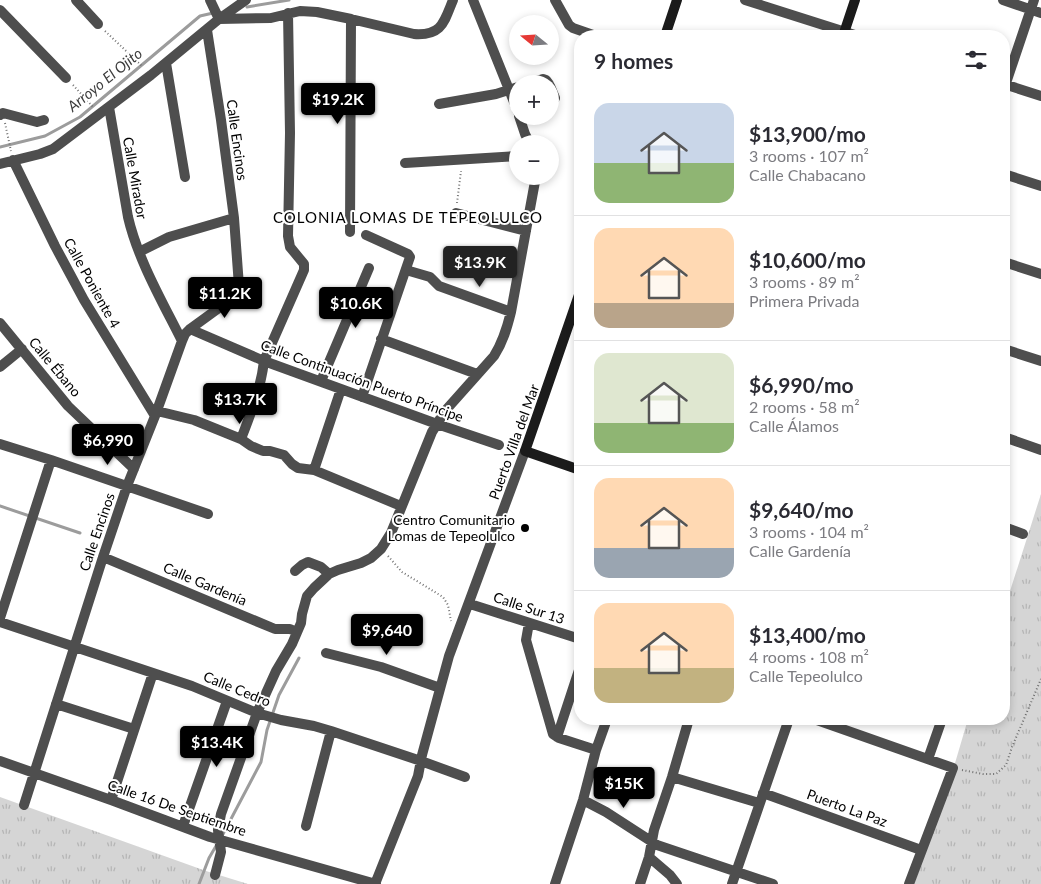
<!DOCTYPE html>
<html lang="en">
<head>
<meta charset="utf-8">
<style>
  body { margin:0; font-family:Lato,sans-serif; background:#f7f7f7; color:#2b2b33; height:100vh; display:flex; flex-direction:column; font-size:19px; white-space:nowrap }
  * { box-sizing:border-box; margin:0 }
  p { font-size:16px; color:#7c7c81 }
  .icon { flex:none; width:28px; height:28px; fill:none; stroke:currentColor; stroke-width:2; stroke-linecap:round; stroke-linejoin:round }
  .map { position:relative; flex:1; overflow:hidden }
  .side { position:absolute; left:574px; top:30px; width:436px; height:695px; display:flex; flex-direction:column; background:#fff; border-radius:20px; box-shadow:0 2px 8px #0003 }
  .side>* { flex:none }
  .needle { width:32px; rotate:288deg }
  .buttons { position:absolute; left:509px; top:15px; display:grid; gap:10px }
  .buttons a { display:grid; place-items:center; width:50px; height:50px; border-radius:50%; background:#fff; box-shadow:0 2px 8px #0003; font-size:25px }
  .price { position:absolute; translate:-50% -42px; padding:0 11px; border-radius:5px; background:#000; color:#fff; font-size:16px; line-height:32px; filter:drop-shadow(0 1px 2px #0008) }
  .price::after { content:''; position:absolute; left:50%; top:30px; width:15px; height:11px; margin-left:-8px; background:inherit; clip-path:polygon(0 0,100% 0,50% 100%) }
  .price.active { background:#222; color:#fff }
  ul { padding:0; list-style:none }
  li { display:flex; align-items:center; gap:15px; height:125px; padding:0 20px }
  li+li { border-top:1px solid #e1e1e2 }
  li span { display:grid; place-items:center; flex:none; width:140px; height:100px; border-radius:15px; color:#555 }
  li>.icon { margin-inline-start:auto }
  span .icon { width:60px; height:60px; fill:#fffc; stroke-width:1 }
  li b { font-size:21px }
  h2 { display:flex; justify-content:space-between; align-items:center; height:60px; padding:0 20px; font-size:21px }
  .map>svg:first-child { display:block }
  .grass { fill:url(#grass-tufts) }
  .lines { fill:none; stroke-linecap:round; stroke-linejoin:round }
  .stream { stroke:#9c9c9c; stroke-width:3 }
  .path { stroke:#707070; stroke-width:2; stroke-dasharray:1 2.5; stroke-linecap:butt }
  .street { stroke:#4e4e4e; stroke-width:10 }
  .secondary { stroke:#1b1b1b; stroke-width:10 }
  .poi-dot { fill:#000; stroke:#fff; stroke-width:2 }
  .labels { text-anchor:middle; stroke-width:4; stroke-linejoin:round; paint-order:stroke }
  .street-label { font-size:14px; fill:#000; stroke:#fff }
  .poi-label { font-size:14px; fill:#000; stroke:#fff; text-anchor:end }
  .water-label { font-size:15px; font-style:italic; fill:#3d3d3d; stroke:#fff }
  .neighbourhood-label { font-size:15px; letter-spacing:1px; fill:#000; stroke:#fff }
</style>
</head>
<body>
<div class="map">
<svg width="1041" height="884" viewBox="0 0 1041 884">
  <defs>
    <pattern id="grass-tufts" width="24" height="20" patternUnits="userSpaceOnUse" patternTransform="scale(1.25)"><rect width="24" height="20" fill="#d5d5d5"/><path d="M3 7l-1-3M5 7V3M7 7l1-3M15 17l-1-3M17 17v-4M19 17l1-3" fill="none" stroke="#b5b5b5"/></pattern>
  </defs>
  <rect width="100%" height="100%" fill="#fff"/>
  <path class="grass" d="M1041 494V884H914L943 804 968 719H1004V610Z
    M0 797 206 871 248 884H0Z"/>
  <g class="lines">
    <path class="stream" d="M247 7 289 0
      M0 147 45 136 80 117 200 16 213 13
      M0 506 80 533
      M222 836 261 762 267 730 279 695 299 658
      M199 884 209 858 216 846"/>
    <path class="path" d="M105 31 143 67
      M73 85 93 107
      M5 123 11 151
      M457 203 461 171
      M388 556 402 572 443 597 448 605 451 621
      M962 770 983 774H996L1006 765 1012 747 1041 679"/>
    <path class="street" d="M76 0 98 24
      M210 0 219 19 246 0
      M473 0 518 112
      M555 0 569 25 573 28 596 36
      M745 0 858 36
      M1003 0 1041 13
      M0 10 66 78
      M166 63 185 177
      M527 84 543 79 546 80 549 84
      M1004 84 1041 96
      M550 86 555 98
      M1004 89 1034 0
      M439 104 496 94 518 87
      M109 107 128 217C138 260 162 301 182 341
      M0 115 3 113 37 122 44 120
      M519 116 525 134 530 144
      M13 160 55 246 84 300 155 416
      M405 163 518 156
      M0 164 40 154 53 149 151 75 219 19 271 18 300 11 317 12 351 19 414 34C442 36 444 22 453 0
      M1004 174 1041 186
      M456 213 526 231
      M350 232 351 19
      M139 252 169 237 234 218
      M1004 262 1041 274
      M406 270 430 277 439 286 511 312
      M0 323 68 406 134 469
      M190 329 264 361 437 424 499 445
      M381 339 477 374
      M1004 349 1041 361
      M0 367 22 349
      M321 381 369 268
      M362 397 410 257 408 254 366 235
      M157 411 194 420 241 439 251 446 263 451H270L284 455 292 464 298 468 314 470 401 506
      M1004 437 1041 450
      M241 439C251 413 261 388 264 361L304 270V264L290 247 288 236 290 133 288 13
      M0 444 51 460 208 514
      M314 470 341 389
      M1004 527 1023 534
      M103 557 275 629H290L297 632
      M295 571 302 565 308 562 321 567 329 574
      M470 604 580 639
      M0 618 51 460
      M0 622 192 686 257 713 281 720 314 726 331 731 421 761 465 777
      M529 623 526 640 553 734 559 738 596 750
      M326 653 381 667 440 688
      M56 704 134 729
      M814 719 953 768 909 884
      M557 737 580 667
      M928 759 942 719
      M0 761 111 800 210 837 376 884
      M672 777 759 803
      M763 793 921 850
      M111 800 153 673
      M583 800 606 812 657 845 773 884
      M24 805 103 557 127 486 155 416 182 341 185 334 190 329 234 297 239 292V286L234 218 221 120 207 30
      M183 826 227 701
      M306 826 331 731
      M649 857 670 875 677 884
      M215 875 221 852 218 830 221 814 257 713 276 671 292 644 301 623 302 614 307 596 314 588 329 574 338 570 361 563 371 558 381 549 391 533 432 432 445 411 494 356C503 342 507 328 511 312L536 176
      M375 884 418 776 422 755 449 656 525 451
      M555 884 583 800 596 750 607 719
      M640 884 649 857 654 830 672 777 689 719
      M732 884 789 719"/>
    <path class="secondary" d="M665 36 677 0
      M843 36 855 0
      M580 292 525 451 580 470"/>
  </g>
  <circle class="poi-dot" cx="525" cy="528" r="5"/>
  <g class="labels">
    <g class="street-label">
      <text transform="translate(237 140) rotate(82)" y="5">Calle Encinos</text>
      <text transform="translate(135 178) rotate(80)" y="5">Calle Mirador</text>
      <text transform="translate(92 283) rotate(61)" y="5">Calle Poniente 4</text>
      <text transform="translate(55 367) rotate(50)" y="5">Calle Ébano</text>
      <text transform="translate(362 381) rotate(20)" y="5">Calle Continuación Puerto Príncipe</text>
      <text transform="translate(514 442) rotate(-70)" y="5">Puerto Villa del Mar</text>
      <text transform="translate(97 532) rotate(-71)" y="5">Calle Encinos</text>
      <text transform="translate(205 584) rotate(23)" y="5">Calle Gardenía</text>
      <text transform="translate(529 608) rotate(18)" y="5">Calle Sur 13</text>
      <text transform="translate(237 689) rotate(22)" y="5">Calle Cedro</text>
      <text transform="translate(177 808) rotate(19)" y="5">Calle 16 De Septiembre</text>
      <text transform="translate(847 808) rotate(20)" y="5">Puerto La Paz</text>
    </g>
    <g class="poi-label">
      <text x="515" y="525">Centro Comunitario<tspan x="515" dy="16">Lomas de Tepeolulco</tspan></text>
    </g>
    <g class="water-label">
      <text transform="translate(105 80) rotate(-39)" y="5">Arroyo El Ojito</text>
    </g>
    <g class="neighbourhood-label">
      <text x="408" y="223">COLONIA LOMAS DE TEPEOLULCO</text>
    </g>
  </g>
</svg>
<div class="buttons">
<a><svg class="needle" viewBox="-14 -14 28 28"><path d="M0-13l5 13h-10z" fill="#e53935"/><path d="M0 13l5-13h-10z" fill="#7c7c81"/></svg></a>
<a>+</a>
<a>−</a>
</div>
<b class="price" style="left:338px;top:125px">$19.2K</b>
<b class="price active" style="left:480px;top:288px">$13.9K</b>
<b class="price" style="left:225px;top:319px">$11.2K</b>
<b class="price" style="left:356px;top:329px">$10.6K</b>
<b class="price" style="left:240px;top:425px">$13.7K</b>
<b class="price" style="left:108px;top:466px">$6,990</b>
<b class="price" style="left:387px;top:656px">$9,640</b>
<b class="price" style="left:217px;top:768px">$13.4K</b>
<b class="price" style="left:624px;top:809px">$15K</b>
<section class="side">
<h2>9 homes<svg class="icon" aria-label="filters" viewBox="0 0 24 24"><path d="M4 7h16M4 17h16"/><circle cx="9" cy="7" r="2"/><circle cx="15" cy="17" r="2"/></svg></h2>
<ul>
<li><span style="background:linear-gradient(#c9d6e8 60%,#8fb573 0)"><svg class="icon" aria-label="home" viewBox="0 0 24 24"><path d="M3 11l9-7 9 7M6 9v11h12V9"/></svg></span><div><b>$13,900/mo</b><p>3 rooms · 107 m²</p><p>Calle Chabacano</p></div></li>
<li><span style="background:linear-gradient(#ffd9b3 75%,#b9a48a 0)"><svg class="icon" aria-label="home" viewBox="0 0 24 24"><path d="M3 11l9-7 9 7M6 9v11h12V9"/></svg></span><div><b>$10,600/mo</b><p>3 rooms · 89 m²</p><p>Primera Privada</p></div></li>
<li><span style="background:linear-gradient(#dfe7d0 70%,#8fb573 0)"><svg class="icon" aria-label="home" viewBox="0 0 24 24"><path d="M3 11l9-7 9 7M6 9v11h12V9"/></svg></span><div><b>$6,990/mo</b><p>2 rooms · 58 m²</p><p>Calle Álamos</p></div></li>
<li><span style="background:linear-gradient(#ffd9b3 70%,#9aa5b1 0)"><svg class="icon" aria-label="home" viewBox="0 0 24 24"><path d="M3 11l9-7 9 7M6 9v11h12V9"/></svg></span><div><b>$9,640/mo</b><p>3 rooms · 104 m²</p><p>Calle Gardenía</p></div></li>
<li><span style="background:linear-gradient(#ffd9b3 65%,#c2b280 0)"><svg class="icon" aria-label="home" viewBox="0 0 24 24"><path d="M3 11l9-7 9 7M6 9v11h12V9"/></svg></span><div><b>$13,400/mo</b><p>4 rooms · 108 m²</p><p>Calle Tepeolulco</p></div></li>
</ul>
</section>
</div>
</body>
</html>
